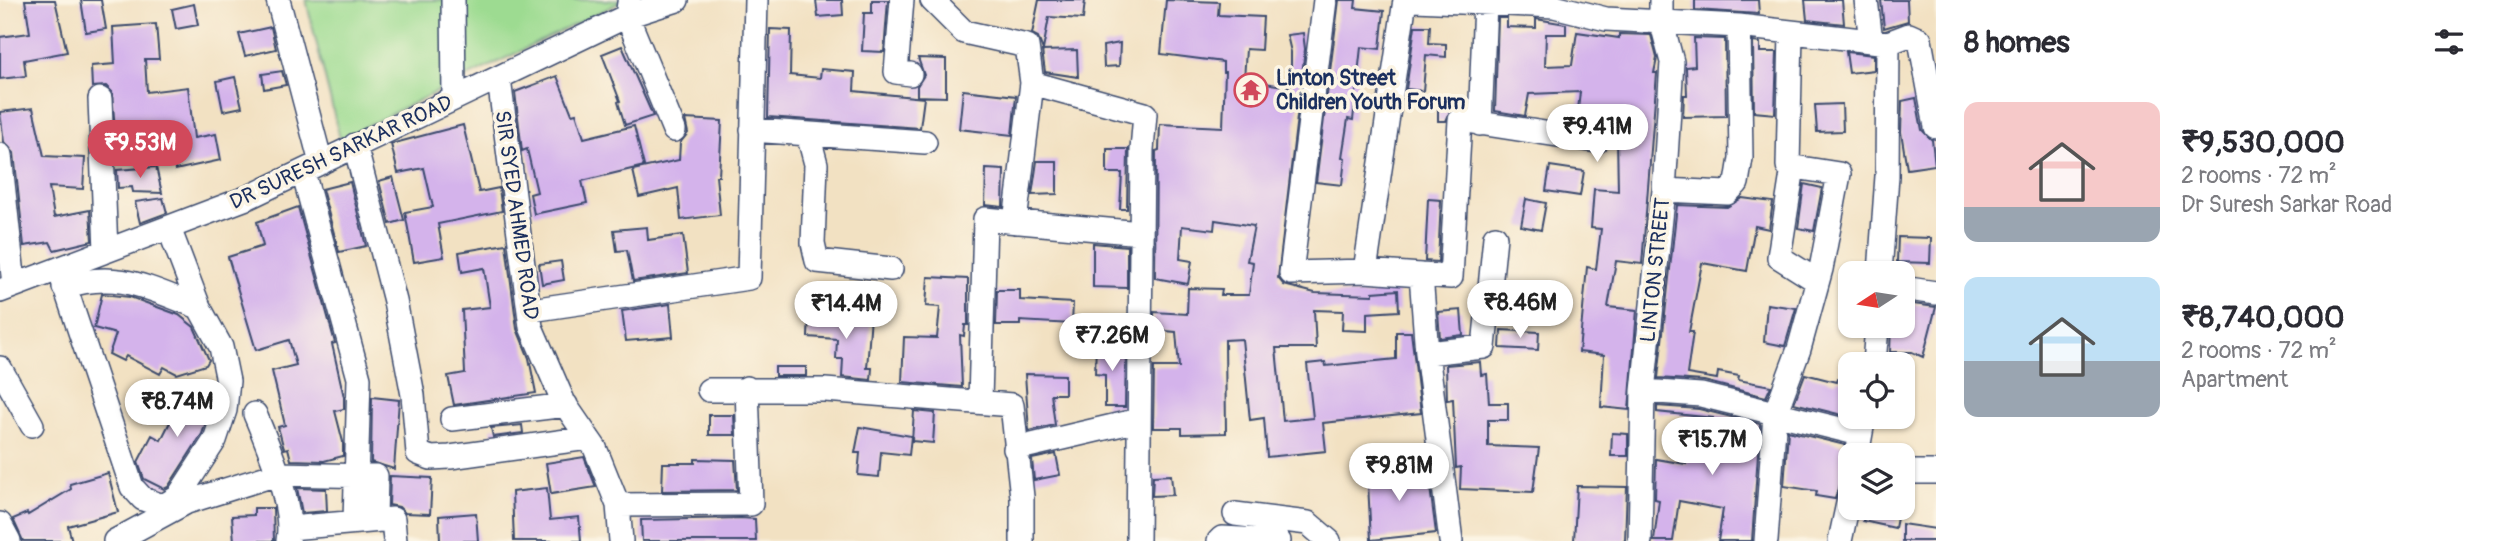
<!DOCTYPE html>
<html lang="en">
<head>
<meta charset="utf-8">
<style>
  body { margin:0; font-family:Pangolin,sans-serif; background:#f2f2f3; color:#2b2b33; height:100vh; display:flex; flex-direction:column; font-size:26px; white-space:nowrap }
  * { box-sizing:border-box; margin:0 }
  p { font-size:23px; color:#7c7c81 }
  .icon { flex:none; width:38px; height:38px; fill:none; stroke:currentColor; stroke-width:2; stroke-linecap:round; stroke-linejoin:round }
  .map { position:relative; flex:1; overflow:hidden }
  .drawer { display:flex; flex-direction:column; background:#fff; width:560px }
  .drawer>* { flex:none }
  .needle { width:46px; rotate:258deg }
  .controls { position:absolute; left:1838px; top:261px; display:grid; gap:14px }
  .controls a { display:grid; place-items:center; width:77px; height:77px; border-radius:14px; background:#fff; box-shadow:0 2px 5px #0004; font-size:35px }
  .price { position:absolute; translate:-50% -60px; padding:0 16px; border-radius:24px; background:#fff; color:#222; font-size:23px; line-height:46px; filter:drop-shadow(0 2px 4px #0008) }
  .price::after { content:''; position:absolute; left:50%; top:42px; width:21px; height:16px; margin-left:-10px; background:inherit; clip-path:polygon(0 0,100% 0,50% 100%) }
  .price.selected { background:#d1495b; color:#fff }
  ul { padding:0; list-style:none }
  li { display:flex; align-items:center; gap:21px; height:175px; padding:0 28px }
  li span { display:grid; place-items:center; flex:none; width:196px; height:140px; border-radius:14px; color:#555 }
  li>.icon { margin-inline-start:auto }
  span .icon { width:84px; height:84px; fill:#fffc; stroke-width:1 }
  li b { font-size:30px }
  h2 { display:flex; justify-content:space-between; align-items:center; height:84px; padding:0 28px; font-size:30px }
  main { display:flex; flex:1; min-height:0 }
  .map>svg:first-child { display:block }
  .green { fill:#9ddb91; stroke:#5c8578; stroke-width:2 }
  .building { fill:#d4b3eb }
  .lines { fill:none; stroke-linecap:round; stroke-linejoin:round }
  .minor-casing { stroke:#3b4a6d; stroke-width:26 }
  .minor { stroke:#fff; stroke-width:23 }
  .labels { text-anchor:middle; stroke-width:7; stroke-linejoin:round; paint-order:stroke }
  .poi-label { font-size:21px; font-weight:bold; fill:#1b2f5e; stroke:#fcf5e5; text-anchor:start }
  .street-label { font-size:21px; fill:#1b2f5e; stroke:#fcf5e5 }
</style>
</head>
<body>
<main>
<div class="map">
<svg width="1936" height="541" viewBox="0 0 1936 541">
  <rect width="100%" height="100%" fill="#fcf5e5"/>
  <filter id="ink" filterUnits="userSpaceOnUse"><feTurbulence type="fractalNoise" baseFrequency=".0143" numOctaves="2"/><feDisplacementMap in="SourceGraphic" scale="14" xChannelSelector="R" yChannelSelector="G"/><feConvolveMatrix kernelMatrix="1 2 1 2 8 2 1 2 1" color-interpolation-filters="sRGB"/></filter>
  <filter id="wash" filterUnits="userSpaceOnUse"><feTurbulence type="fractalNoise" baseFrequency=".00686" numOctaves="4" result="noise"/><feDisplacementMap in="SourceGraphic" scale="28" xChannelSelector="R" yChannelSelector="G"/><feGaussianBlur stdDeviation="1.57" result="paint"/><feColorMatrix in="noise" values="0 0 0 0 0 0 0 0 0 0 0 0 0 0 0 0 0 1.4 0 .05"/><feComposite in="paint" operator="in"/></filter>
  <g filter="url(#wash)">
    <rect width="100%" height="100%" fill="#f2e1c2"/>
    <path class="green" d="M306 0H625L340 139Z"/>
    <g id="blocks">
      <path class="building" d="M25 0H55L67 52 24 60 26 76 0 79V37L30 33Z
        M81 0H101L106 29 86 32Z
        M816 0H842L843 15 818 17Z
        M872 0H888L884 52 862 51 864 13H872Z
        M1039 0H1085L1083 19 1049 17 1043 50 1038 37 1032 34Z
        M1166 0 1219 2 1218 15 1263 17 1261 50 1246 49 1244 80 1291 87V52L1287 35 1303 33 1305 49 1278 278 1284 285 1315 293 1373 295V292L1398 290 1399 311 1367 313V331L1342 330 1343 311 1314 310 1316 348H1276L1283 421 1313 418 1307 364 1325 362 1326 366 1396 359V332H1411L1421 413 1323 423 1326 451 1267 457 1264 418 1250 420 1242 339 1225 340 1226 433 1182 434V428H1153L1154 367H1179L1176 332 1154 330V312L1187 314 1188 288 1222 289 1221 295H1249L1253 262 1247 261 1254 226 1215 220 1214 230 1182 226 1180 259 1192 261 1188 284 1155 278 1156 151 1159 150 1160 124 1223 127 1225 72H1223V62L1161 54Z
        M1339 0H1356L1355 8 1384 11 1380 49 1361 47 1353 120 1348 119 1342 157 1345 158 1342 185 1316 182Z
        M1695 0H1758L1759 14 1695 10Z
        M1805 0H1842L1844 24 1807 20Z
        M1881 0H1907L1908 21 1884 28Z
        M194 4 198 25 176 29 172 9Z
        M1498 18H1507V27L1536 28V19L1566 24V34H1546L1545 66 1572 65 1577 32 1619 38V34L1651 35 1657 58 1654 73H1657L1642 264 1616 261 1608 307 1637 310 1629 410 1601 407 1604 355 1579 352 1587 267 1596 269 1601 229 1591 228 1594 189 1618 191 1617 136 1600 127 1580 124 1582 110H1578L1580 92 1529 94 1525 116 1495 111Z
        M156 24 159 59H145L147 92 188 87 194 138 216 134 221 160 175 170 167 136 116 143 112 92 106 86 92 87 91 66 115 64 113 27Z
        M1415 26H1430L1429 43 1446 44V57L1426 55 1423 91 1406 89Z
        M271 27 276 49 245 56 239 34Z
        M770 29 791 30 790 75 820 78 821 69 855 72 854 91 924 98 920 128 768 117Z
        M1694 38 1725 39 1726 116 1683 117 1684 95H1687L1686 67 1695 66Z
        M1753 42 1760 43V52H1777L1775 114 1754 112Z
        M1120 43 1119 66 1104 67 1103 46Z
        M622 46 653 116 625 125 618 102 620 101 602 54Z
        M1077 50 1078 77 1045 72 1042 51Z
        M1846 52 1874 55V70L1849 73Z
        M918 58 946 59V97L917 96V86L924 75Z
        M282 71 286 85 264 89 262 74Z
        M557 76 572 114 576 113 584 138 634 126 644 166 582 181 587 203 534 214 530 194 537 192 527 149 522 151 515 92Z
        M235 77 242 107 223 111 217 81Z
        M963 90 1016 96 1012 135 959 129Z
        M1438 97H1451V110L1446 121H1438Z
        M1916 98 1922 130 1932 140 1935 165 1907 169 1901 132 1902 101Z
        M1842 104 1843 131 1817 132 1815 105Z
        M33 108 44 156 85 158 83 189 49 187 54 217 90 210 92 241 54 250 50 242 24 246 14 153 4 142 0 112Z
        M685 119 722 121 719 176H716L720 215 681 220 678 188 639 197 633 170 679 160 680 143 688 133Z
        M463 125 479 192 499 188 502 211 438 224 444 257 414 262 405 212 433 207 424 168 398 173 391 144Z
        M1107 149H1128L1127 209H1120L1122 173H1107Z
        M1037 161H1057V194L1032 195Z
        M1550 166 1584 171 1580 196 1546 191Z
        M156 167 162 193 133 192 132 187 118 188 117 170Z
        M986 169 1004 170 1003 207 985 205Z
        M393 177 404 220 390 224 379 181Z
        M350 182 366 246 339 252 322 189Z
        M1804 184 1822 188 1814 231 1798 228Z
        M163 198 167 213 140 223 135 202Z
        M1742 198 1773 202 1769 229 1755 226 1747 271 1702 263 1689 332H1693L1687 374 1717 379 1718 372 1739 376 1738 380 1771 386 1766 397 1704 381 1658 378 1677 205 1727 207Z
        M1428 199 1441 200 1438 262 1425 261Z
        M1526 199 1546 203 1541 230 1521 226Z
        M298 207 335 343 332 344 344 397V409L335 411 343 442V456L324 461 291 460 288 448 284 449 278 427 285 425 272 371 296 365 289 340 256 350 228 257 263 246 257 222Z
        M647 227 648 240 683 235 688 273 633 281 627 250 617 251 614 230Z
        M1898 237 1931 238 1930 263 1897 262Z
        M1093 243 1127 246V288L1093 287Z
        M506 244 517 329 529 358 536 393 454 405 448 376 465 373 462 310 490 307 484 268 462 272 459 252Z
        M561 261 564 280 542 284 539 264Z
        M928 277 968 279V325H965L964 336 960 335 962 387 902 382 904 337 937 338 940 307 926 306Z
        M997 290H1020V300L1073 303 1072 324 1020 321V325H996Z
        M102 294 130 297 179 315 194 327 209 360 206 365 177 374 164 367 160 374 126 356 123 361 109 354 116 334 94 328Z
        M670 304 673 337 626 341 622 311Z
        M1767 304 1796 308 1785 346 1764 342Z
        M1913 304 1936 307 1923 357 1912 352H1890L1891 326H1902V306Z
        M1461 310 1463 335 1440 338 1438 312Z
        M809 314 871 316 867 368H872L871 380 842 377 843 359H836L837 339 808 337Z
        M1501 330 1539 332 1538 350 1500 348Z
        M1096 344 1126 345 1125 407H1105V375L1095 374Z
        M1480 362 1481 375 1487 374 1489 403H1508V420H1488V446L1539 448 1533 492 1460 489 1461 467 1456 468 1453 399 1447 400 1446 365Z
        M775 367H806V376H775Z
        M1025 374 1065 375V394H1051L1055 425 1029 431Z
        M1805 374 1836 382 1837 379 1850 381V417L1794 403Z
        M213 386 211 407 202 434 168 487 164 489 144 479 138 462 152 435 161 440 179 404 183 406 190 391Z
        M372 397 399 400 394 469 371 462Z
        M1657 406 1699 409 1760 424 1752 541H1718L1723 509 1679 501 1673 541H1654L1659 500 1655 499 1656 459 1686 464 1690 437 1712 439 1713 418 1657 412Z
        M914 411 935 413 933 443 912 441Z
        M709 415H734L735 435H709Z
        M522 425 523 433 493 437 491 428Z
        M860 427 911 436 909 455 881 452 879 477 858 475 860 453H855Z
        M1788 431 1845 445 1844 459 1850 467 1847 480 1839 485 1835 499 1816 496 1817 491 1784 486Z
        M1612 433 1628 434V456H1611Z
        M1056 454 1060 475 1034 480 1032 459Z
        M584 457 596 487 551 494 546 463Z
        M695 459 735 460 737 490 662 491 663 463H695Z
        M1395 463 1396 473 1428 472 1436 533 1371 540 1367 465Z
        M108 473 118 512 68 526 72 541H23L13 519 27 513 28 515 71 489 70 484Z
        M1171 475 1173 495 1152 496 1153 476Z
        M390 476 432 478 430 514 405 513 399 507 389 505Z
        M1577 486 1627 487 1625 541H1574Z
        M297 488 326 489 327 511 302 513Z
        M547 488 550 520 579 517 581 541H514L512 492Z
        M254 508H273L274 541H234L232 516 254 515Z
        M1866 508H1899L1895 528 1863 521Z
        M476 513 478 541H440L439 516Z
        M741 518 755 519 756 541H642L641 520Z
        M1902 524 1936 529V541H1902Z"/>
    </g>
  </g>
  <g filter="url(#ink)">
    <use href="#blocks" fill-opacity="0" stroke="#3b4a6d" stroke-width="2"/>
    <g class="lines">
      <defs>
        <path id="minor" d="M278 0 321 163
          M453 0 454 98
          M902 0 896 72 910 74
          M932 0 964 32 1027 46 1032 83 1145 114 1142 150 1138 541
          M1325 0 1291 273 1365 271 1421 275 1427 353 1451 541
          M1415 0 1554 6 1606 19 1739 26 1888 43 1909 35 1920 40 1936 127
          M1866 0 1871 41
          M629 3 627 16 674 130
          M499 79 531 327 564 403 595 448 618 505 621 541
          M100 99 106 251
          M1480 124 1485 3
          M752 130 925 142
          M808 134 816 164 813 243 817 261 891 269
          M355 145 395 301 413 395 418 453 431 458 450 457 588 438
          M0 155 14 285
          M1793 167 1779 257 1817 281
          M303 172 359 378 355 521
          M1664 190 1727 193 1737 183 1741 158 1739 26
          M1015 222 1032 83
          M59 269 132 487 143 499 163 506 178 497 215 440 225 410 228 381 221 347 199 307 169 228
          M1365 271 1405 0
          M1880 273 1887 176 1888 43
          M1421 275 1451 277 1460 120 1597 141
          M64 287C118 269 149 289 199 307
          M1902 288 1936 293
          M0 291 249 197 627 16 677 0
          M531 310 749 278 756 0
          M1427 353 1484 347 1495 237
          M1874 364 1877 326
          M0 368 32 425
          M709 390H825L1012 405 1022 497V541
          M1643 391 1701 395 1860 434
          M980 401 985 219 1141 233
          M255 414C269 448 294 505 288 541
          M452 419 566 405
          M1015 449 1139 420
          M1857 455 1864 416
          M1902 472H1936
          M618 505 751 504 747 388
          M1235 514 1308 523 1329 541
          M0 524 9 541
          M290 528 393 519 395 541
          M115 541 187 502 277 474 376 476 375 519
          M1219 541 1222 538 1279 541
          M1640 541 1643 391 1664 190 1672 62 1661 20V0
          M1766 541 1775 414 1799 349 1821 269 1839 174 1788 166 1791 32
          M1840 541 1850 494"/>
      </defs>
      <use href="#minor" class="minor-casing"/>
      <use href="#minor" class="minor"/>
    </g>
  </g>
  <defs>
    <symbol id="temple-ring" viewBox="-11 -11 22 22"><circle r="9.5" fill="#fcf5e5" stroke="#d1495b" stroke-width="1.5"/><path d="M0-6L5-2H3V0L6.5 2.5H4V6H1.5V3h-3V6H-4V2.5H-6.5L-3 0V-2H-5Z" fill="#d1495b"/></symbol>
  </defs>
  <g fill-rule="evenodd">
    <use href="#temple-ring" x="1232" y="71" width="38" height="38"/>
  </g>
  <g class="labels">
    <g class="poi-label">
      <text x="1276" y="85">Linton Street<tspan x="1276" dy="24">Children Youth Forum</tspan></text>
    </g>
    <g class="street-label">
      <text transform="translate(341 152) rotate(-25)" y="7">DR SURESH SARKAR ROAD</text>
      <text transform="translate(517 215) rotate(82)" y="7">SIR SYED AHMED ROAD</text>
      <text transform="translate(1655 270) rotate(-84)" y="7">LINTON STREET</text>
    </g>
  </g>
</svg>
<div class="controls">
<a><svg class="needle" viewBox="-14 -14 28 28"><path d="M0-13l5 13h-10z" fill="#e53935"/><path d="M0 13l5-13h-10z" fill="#7c7c81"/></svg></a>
<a><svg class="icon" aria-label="locate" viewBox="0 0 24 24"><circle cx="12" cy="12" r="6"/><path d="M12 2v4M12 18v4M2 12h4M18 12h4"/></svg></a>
<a><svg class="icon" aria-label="layers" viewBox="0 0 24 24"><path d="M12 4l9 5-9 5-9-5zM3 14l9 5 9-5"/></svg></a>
</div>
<b class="price" style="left:1597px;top:164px">₹9.41M</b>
<b class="price selected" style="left:140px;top:180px">₹9.53M</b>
<b class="price" style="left:1520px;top:340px">₹8.46M</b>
<b class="price" style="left:846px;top:341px">₹14.4M</b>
<b class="price" style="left:1112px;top:373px">₹7.26M</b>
<b class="price" style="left:177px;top:439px">₹8.74M</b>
<b class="price" style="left:1712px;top:477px">₹15.7M</b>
<b class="price" style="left:1399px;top:503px">₹9.81M</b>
</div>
<section class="drawer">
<h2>8 homes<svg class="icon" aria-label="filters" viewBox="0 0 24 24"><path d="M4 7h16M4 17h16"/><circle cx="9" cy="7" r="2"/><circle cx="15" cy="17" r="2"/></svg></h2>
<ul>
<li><span style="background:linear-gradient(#f6c9c9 75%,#9aa5b1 0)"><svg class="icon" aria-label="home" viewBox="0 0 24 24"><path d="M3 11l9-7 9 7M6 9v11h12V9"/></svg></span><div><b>₹9,530,000</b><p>2 rooms · 72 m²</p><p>Dr Suresh Sarkar Road</p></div></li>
<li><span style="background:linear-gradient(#bfe0f5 60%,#9aa5b1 0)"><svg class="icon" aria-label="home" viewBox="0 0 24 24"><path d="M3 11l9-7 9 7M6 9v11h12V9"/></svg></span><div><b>₹8,740,000</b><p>2 rooms · 72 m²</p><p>Apartment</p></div></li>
</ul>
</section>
</main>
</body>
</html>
